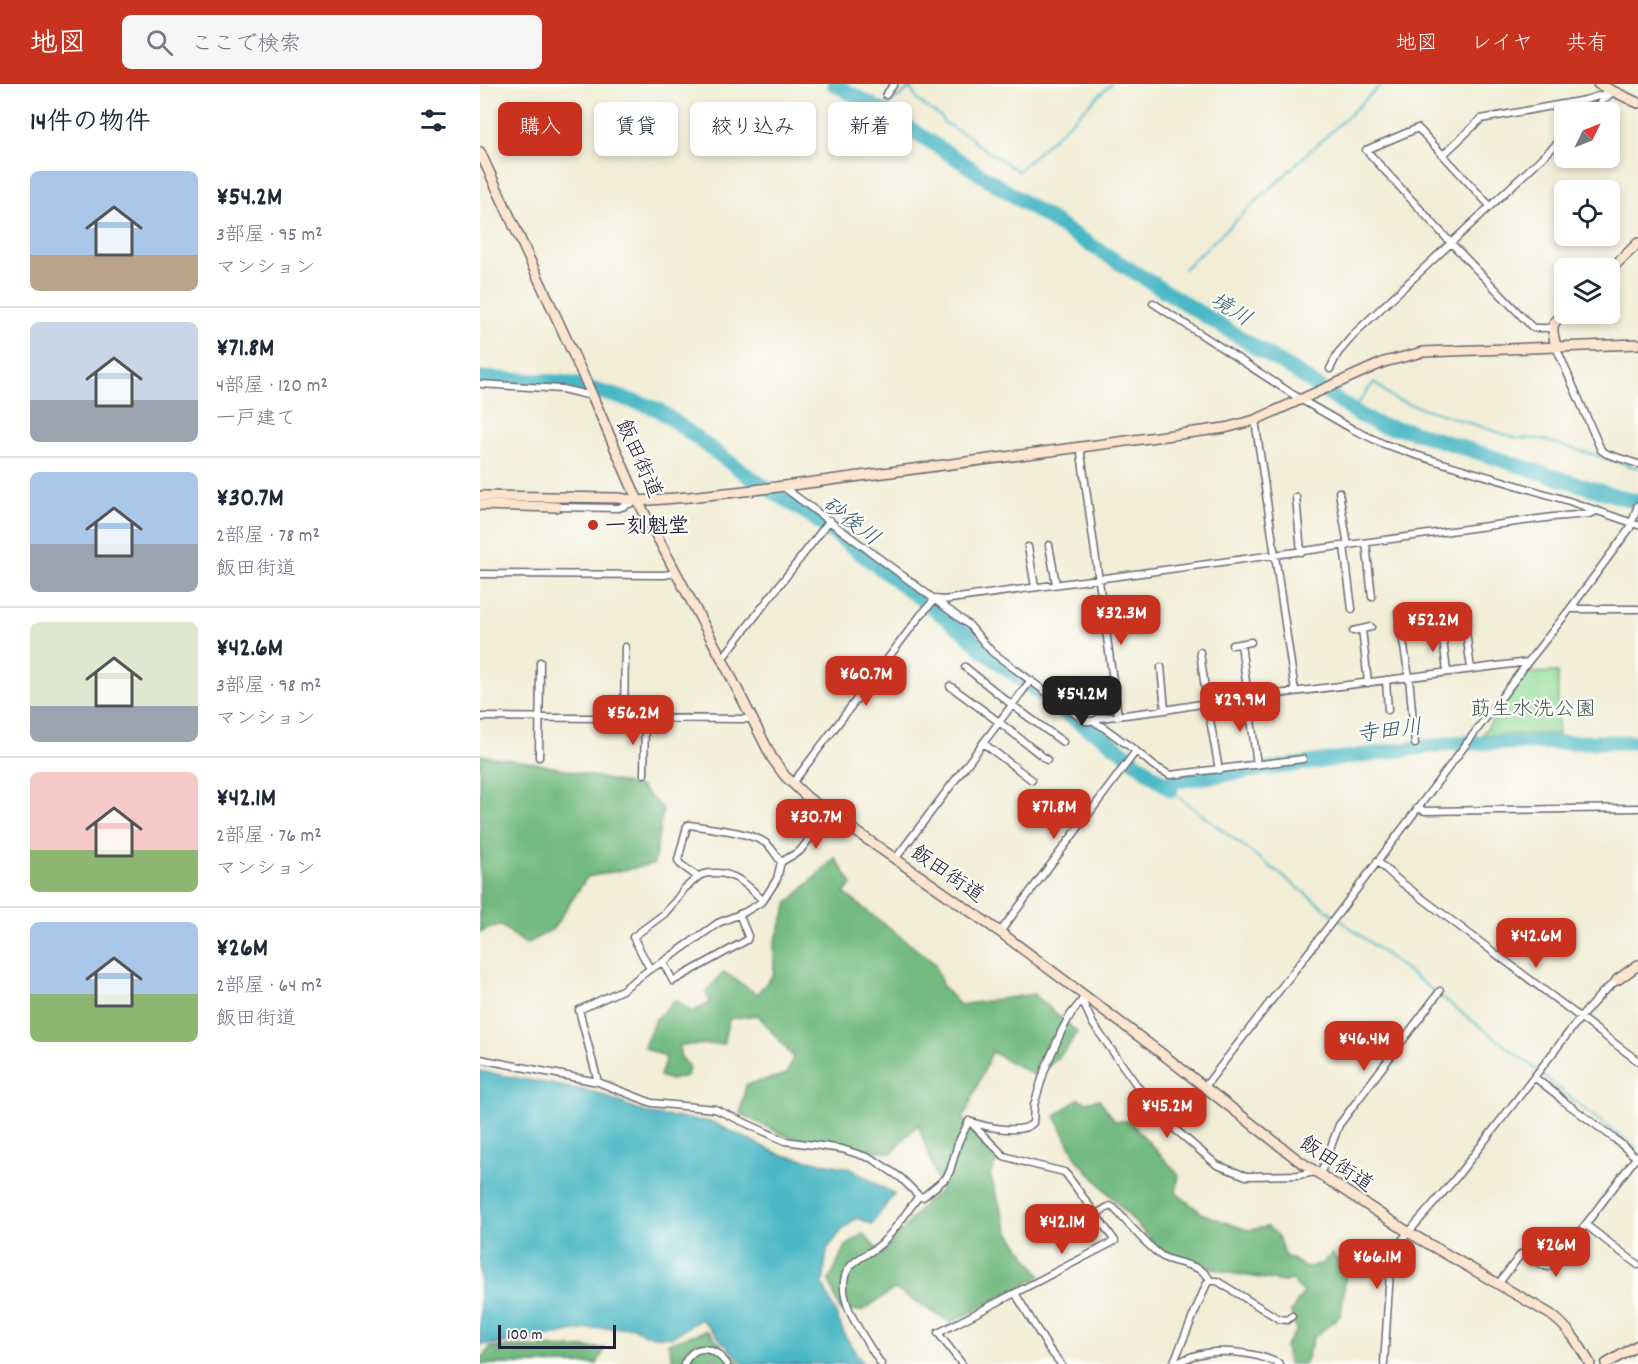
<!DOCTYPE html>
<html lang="ja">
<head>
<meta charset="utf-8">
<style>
  body { margin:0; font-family:Dekko,"Klee One",sans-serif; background:#f6f6f7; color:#1f2937; height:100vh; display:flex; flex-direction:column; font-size:22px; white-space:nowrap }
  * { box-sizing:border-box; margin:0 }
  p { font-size:20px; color:#747a83 }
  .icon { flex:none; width:33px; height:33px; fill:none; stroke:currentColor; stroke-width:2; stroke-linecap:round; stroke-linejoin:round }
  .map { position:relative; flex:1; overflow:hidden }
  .sheet { display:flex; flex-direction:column; background:#fff; width:480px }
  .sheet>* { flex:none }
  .hud { position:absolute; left:18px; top:18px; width:570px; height:54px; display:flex; gap:12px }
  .needle { width:39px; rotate:47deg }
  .fabs { position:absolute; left:1074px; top:18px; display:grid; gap:12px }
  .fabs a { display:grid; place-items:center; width:66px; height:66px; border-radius:9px; background:#fff; box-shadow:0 3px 9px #0003; font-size:30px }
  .scale { position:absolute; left:18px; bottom:15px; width:118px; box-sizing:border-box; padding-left:6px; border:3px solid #22223b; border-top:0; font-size:16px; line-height:21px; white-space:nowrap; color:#22223b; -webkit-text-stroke:4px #fdfcf7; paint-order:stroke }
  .price { position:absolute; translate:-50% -51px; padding:0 14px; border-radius:12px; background:#c8321e; color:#fff; font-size:20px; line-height:39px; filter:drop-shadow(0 2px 3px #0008) }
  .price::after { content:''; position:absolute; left:50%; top:36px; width:18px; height:14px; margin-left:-9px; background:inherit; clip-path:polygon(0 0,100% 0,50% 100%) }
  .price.selected { background:#222; color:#fff }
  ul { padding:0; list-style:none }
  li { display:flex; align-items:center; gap:18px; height:150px; padding:0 30px }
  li+li { border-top:2px solid #e0e1e3 }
  li span { display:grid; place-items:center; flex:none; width:168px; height:120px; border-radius:9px; color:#555 }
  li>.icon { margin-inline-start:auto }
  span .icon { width:72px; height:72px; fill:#fffc; stroke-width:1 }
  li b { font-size:26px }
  h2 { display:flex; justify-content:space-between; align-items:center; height:72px; padding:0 30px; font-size:26px }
  .chip { padding:0 21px; border-radius:9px; background:#fff; box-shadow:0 3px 9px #0003; font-size:21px; line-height:54px }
  .chip.selected { background:#c8321e; color:#fff }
  header { display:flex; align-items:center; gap:36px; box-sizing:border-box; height:84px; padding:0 30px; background:#c8321e; color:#fff }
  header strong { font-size:28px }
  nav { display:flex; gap:33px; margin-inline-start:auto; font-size:21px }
  .search { width:420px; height:54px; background:#f6f6f7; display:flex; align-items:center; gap:15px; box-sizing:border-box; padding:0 21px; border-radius:9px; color:#747a83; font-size:22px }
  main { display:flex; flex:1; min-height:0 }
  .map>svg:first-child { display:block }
  .green { fill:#8dda97; stroke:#587e69; stroke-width:1.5 }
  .forest { fill:#72ba80; stroke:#4a6e5e; stroke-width:1.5 }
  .water { fill:#4ab7c5; stroke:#366c80; stroke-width:1.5 }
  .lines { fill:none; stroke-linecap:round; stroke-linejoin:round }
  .stream { stroke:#4ab7c5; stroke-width:2 }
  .river { stroke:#4ab7c5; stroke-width:15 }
  .street-casing { stroke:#6a6971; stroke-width:9 }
  .secondary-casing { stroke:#6a6971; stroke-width:12 }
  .street { stroke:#fff; stroke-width:6 }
  .secondary { stroke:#fce5cf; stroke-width:9 }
  .poi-dot { fill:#c8321e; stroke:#fdfcf7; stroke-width:2 }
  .labels { text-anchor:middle; stroke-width:4.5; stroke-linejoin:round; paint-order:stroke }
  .street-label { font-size:21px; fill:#22223b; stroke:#fdfcf7 }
  .poi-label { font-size:21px; font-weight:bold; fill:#22223b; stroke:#fdfcf7; text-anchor:start }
  .park-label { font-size:21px; fill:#425957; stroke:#fdfcf7 }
  .water-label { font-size:22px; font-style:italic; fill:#325e72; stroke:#fdfcf7 }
</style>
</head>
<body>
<header>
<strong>地図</strong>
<div class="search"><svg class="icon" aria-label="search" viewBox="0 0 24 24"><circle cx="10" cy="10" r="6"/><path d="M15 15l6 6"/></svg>ここで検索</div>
<nav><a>地図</a><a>レイヤ</a><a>共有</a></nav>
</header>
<main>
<section class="sheet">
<h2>14件の物件<svg class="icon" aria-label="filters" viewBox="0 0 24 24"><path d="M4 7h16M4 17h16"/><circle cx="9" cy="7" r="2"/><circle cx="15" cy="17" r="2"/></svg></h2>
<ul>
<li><span style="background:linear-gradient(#a9c7e8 70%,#b9a48a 0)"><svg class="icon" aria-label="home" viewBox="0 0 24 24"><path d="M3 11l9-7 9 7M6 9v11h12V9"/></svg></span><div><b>¥54.2M</b><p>3部屋 · 95 m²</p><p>マンション</p></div></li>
<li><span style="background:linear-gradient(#c9d6e8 65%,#9aa5b1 0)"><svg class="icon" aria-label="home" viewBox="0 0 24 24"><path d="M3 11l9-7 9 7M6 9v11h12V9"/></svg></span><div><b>¥71.8M</b><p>4部屋 · 120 m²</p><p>一戸建て</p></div></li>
<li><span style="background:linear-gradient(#a9c7e8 60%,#9aa5b1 0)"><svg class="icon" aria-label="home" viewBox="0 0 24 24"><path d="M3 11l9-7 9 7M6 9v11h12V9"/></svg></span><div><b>¥30.7M</b><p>2部屋 · 78 m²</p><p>飯田街道</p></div></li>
<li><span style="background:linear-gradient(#dfe7d0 70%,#9aa5b1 0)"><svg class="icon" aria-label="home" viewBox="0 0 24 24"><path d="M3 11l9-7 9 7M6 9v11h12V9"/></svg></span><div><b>¥42.6M</b><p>3部屋 · 98 m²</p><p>マンション</p></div></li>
<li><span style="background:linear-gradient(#f6c9c9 65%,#8fb573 0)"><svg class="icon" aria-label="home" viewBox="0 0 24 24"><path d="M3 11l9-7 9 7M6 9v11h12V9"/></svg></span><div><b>¥42.1M</b><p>2部屋 · 76 m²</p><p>マンション</p></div></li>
<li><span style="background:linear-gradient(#a9c7e8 60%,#8fb573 0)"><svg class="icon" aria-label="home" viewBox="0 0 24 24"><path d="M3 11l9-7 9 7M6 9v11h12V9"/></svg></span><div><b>¥26M</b><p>2部屋 · 64 m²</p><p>飯田街道</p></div></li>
</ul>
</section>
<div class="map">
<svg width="1158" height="1280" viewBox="0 0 1158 1280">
  <rect width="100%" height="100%" fill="#fdfcf7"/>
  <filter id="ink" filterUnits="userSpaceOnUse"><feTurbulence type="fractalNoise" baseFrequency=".0167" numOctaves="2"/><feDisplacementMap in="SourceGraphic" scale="12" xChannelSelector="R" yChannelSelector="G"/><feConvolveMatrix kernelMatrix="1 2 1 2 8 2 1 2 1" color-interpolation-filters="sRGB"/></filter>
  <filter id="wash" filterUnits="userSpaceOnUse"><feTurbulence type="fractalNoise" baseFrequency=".008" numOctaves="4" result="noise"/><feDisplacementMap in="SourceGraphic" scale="24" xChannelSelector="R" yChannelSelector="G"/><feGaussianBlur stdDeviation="1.35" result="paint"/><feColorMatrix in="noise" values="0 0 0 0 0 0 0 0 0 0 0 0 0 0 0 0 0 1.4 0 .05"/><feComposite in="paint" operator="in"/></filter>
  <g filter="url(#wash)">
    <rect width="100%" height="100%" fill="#f1edd6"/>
    <path class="green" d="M1078 588V650L1002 651 1047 589Z"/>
    <path class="forest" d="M0 671 60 680 160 703 183 725 174 780 107 793 73 845 46 860 20 841 0 848Z
      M355 774 372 800 364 809 454 879 463 903 480 921 554 910 597 948 587 964 558 993 512 968 483 1035 519 1073 510 1091 528 1147 561 1192 471 1239 415 1205 382 1227H360L349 1196 366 1162 383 1150 402 1170 446 1118 461 1106 438 1040 411 1069 308 1053 260 1030 266 1001 307 990 313 973 278 931 249 935 243 960 200 961V972L209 982 207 992 190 996 180 992 186 973 164 963 175 936 195 916 212 928 230 919 226 908 244 888 277 910 294 890V861L308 819Z
      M598 1015 606 1018 619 1015 635 1037H649L699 1091 696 1109 723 1130 767 1146 787 1143 797 1150 805 1172 826 1183 841 1181 852 1169 866 1188 861 1231 833 1254 825 1280H808L805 1262 816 1247 811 1228 823 1209 812 1196 804 1198 750 1189 683 1169 597 1075 575 1032Z
      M227 1246 260 1280H241L235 1274 220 1280H194L188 1259Z
      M11 1263 125 1264 117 1280H0V1276Z"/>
    <path class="water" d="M0 987 117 1009 169 1030 232 1038 301 1071 369 1084 414 1110 392 1140 377 1134 363 1145 347 1165 343 1200 365 1252 383 1280H264L221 1235 192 1253 166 1251 153 1243 106 1245 40 1258 0 1261Z"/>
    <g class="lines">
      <path class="stream" d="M430 4 438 17 462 34 463 38 490 53 495 59 538 87 631 0
        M399 25 409 20 435 0
        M704 185 902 0
        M675 200 679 193
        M873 326 894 298 914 315 1036 354 1061 355 1158 384
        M691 706 700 714 1048 979 1094 1017 1158 1066"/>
      <path class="river" d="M354 0 401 26 596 152 819 290 881 332 902 342 928 346 1100 401 1158 418
        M0 294 80 298 97 301 163 320 179 326 271 394 331 432 487 550 502 566 602 641 625 654 680 697
        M691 706 680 697 689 698 973 659 1158 658"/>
    </g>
  </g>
  <g filter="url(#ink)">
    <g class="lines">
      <defs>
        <path id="street" d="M406 11 414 0
          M1111 28 1132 8
          M963 71 1010 122
          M673 219 820 315 874 346 904 360 936 371 1089 417 1158 441
          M1072 244H1053L971 159 886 66 938 44 963 71 1001 35 1105 16 1132 8
          M1076 263 1121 366 1127 370 1158 380
          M850 285 858 269 877 247 1084 53
          M0 300 82 305 112 312
          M775 336 815 607
          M600 362 638 632
          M302 402 489 541 512 568 605 637H613
          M859 408 868 462
          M816 413 821 468
          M77 423 139 424 157 417
          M886 459 892 513
          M569 461 576 500
          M864 462 872 525
          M548 463 555 503
          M0 490 184 491 196 489
          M1090 525H1158
          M918 527 929 593 935 660
          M984 533 991 585
          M882 545 888 599
          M873 547 891 543
          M962 547 967 588
          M761 560 777 681
          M752 561 771 558
          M720 568 727 619 739 686
          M242 575 350 436
          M485 583 532 621 583 658
          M681 583 685 626
          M906 596 908 626
          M470 602 519 638 567 676
          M0 633 272 635
          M144 634 145 563
          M503 659 552 696
          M656 667 674 682 690 691 823 675
          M59 673 60 578
          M164 690 165 634
          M312 700 440 532 455 515 463 516 1073 433 1109 430 1117 427
          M937 724 945 727 1158 724
          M416 774 551 596
          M897 777 918 796 955 824 1158 977
          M283 817C270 803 256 789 236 789 228 789 223 789 218 793L200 780 198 776 207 742 209 741C229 744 272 748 287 760 292 764 297 773 301 778
          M520 848 656 667 623 643 613 637 620 634 685 626 727 619 1048 578
          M183 878 193 897 267 856 268 852 259 830
          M170 885 153 853 184 830 197 815 204 805 218 793
          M602 916 613 940 658 1003 682 1034 737 1081 766 1092 819 1091 835 1088
          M0 975 118 998 172 1019 235 1025 305 1057 362 1065 393 1075 421 1094 439 1112
          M1054 993 1076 1010 1082 1016 1135 1055 1158 1075
          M118 998 99 926 142 906 170 885 183 878 238 839 265 828 283 817 297 795 301 778 320 767 349 729
          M492 1038C506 1043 542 1051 553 1039L554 1021 565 985 582 946 591 930 603 915
          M693 1044 858 830 1048 578 1090 525 1150 444 1158 421
          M839 1090 842 1086 859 1041 960 907
          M616 1130 630 1122 634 1124C646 1137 671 1167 685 1174 699 1180 725 1181 730 1197L727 1199 693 1280
          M1106 1141 1158 1181
          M730 1197H737L799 1235 807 1236 812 1232
          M1019 1199 1041 1170 1067 1183 1075 1181 1158 1071
          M535 1209 569 1265 581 1280
          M204 1280C215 1257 234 1263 247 1280
          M401 1280C387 1257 350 1211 369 1184 377 1173 392 1169 402 1159 416 1145 427 1127 439 1112L443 1113 466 1094 470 1087 478 1059 489 1037
          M482 1280 458 1249 635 1157 587 1091 584 1088 551 1080 524 1072 489 1037
          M696 1280C701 1277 707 1274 713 1272 739 1264 776 1268 800 1280
          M904 1280 910 1187 915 1168 921 1157 975 1095 1100 934 1122 909 1137 896"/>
        <path id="secondary" d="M1118 0 1158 19
          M0 68 108 302 158 417 242 575 292 674 305 692 328 714 520 848 681 969 818 1076 928 1148 1070 1230C1088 1243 1099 1260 1110 1280
          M1130 186 1158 159
          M1076 263C1072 243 1069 243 1084 228
          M0 412 138 414 158 417 209 413 274 406 745 344 775 336 904 278 943 268 1158 260
          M0 421 77 423
          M1137 896 1158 881
          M1126 1280 1158 1261"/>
      </defs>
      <use href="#street" class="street-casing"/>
      <use href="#secondary" class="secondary-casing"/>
      <use href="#street" class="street"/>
      <use href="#secondary" class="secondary"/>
    </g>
  </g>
  <circle class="poi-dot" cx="113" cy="441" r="6"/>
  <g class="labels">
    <g class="street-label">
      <text transform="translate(160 374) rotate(66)" y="7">飯田街道</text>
      <text transform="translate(468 789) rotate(35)" y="7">飯田街道</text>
      <text transform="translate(857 1079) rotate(34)" y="7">飯田街道</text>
    </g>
    <g class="poi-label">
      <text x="125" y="448">一刻魁堂</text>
    </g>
    <g class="park-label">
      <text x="1053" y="631">莇生水洗公園</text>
    </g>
    <g class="water-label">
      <text transform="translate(752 224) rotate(32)" y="8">境川</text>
      <text transform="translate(372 436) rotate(37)" y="8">砂後川</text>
      <text transform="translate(909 645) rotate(-7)" y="8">寺田川</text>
    </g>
  </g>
</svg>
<div class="fabs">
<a><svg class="needle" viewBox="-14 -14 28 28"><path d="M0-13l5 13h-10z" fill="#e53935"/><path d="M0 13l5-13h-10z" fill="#747a83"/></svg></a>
<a><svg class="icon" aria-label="locate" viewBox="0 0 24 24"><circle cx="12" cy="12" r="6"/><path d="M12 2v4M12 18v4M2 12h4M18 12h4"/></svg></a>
<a><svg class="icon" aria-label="layers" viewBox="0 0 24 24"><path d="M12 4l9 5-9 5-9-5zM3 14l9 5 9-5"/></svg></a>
</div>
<div class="scale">100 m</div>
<b class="price" style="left:641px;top:562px">¥32.3M</b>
<b class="price" style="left:953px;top:569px">¥52.2M</b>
<b class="price" style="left:386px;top:623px">¥60.7M</b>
<b class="price selected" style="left:602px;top:643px">¥54.2M</b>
<b class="price" style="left:760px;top:649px">¥29.9M</b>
<b class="price" style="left:153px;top:662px">¥56.2M</b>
<b class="price" style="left:574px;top:756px">¥71.8M</b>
<b class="price" style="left:336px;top:766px">¥30.7M</b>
<b class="price" style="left:1056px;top:885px">¥42.6M</b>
<b class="price" style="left:884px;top:988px">¥46.4M</b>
<b class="price" style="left:687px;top:1055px">¥45.2M</b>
<b class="price" style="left:582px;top:1171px">¥42.1M</b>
<b class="price" style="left:1076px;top:1194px">¥26M</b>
<b class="price" style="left:897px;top:1206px">¥66.1M</b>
<div class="hud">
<a class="chip selected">購入</a>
<a class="chip">賃貸</a>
<a class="chip">絞り込み</a>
<a class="chip">新着</a>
</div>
</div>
</main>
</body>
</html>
